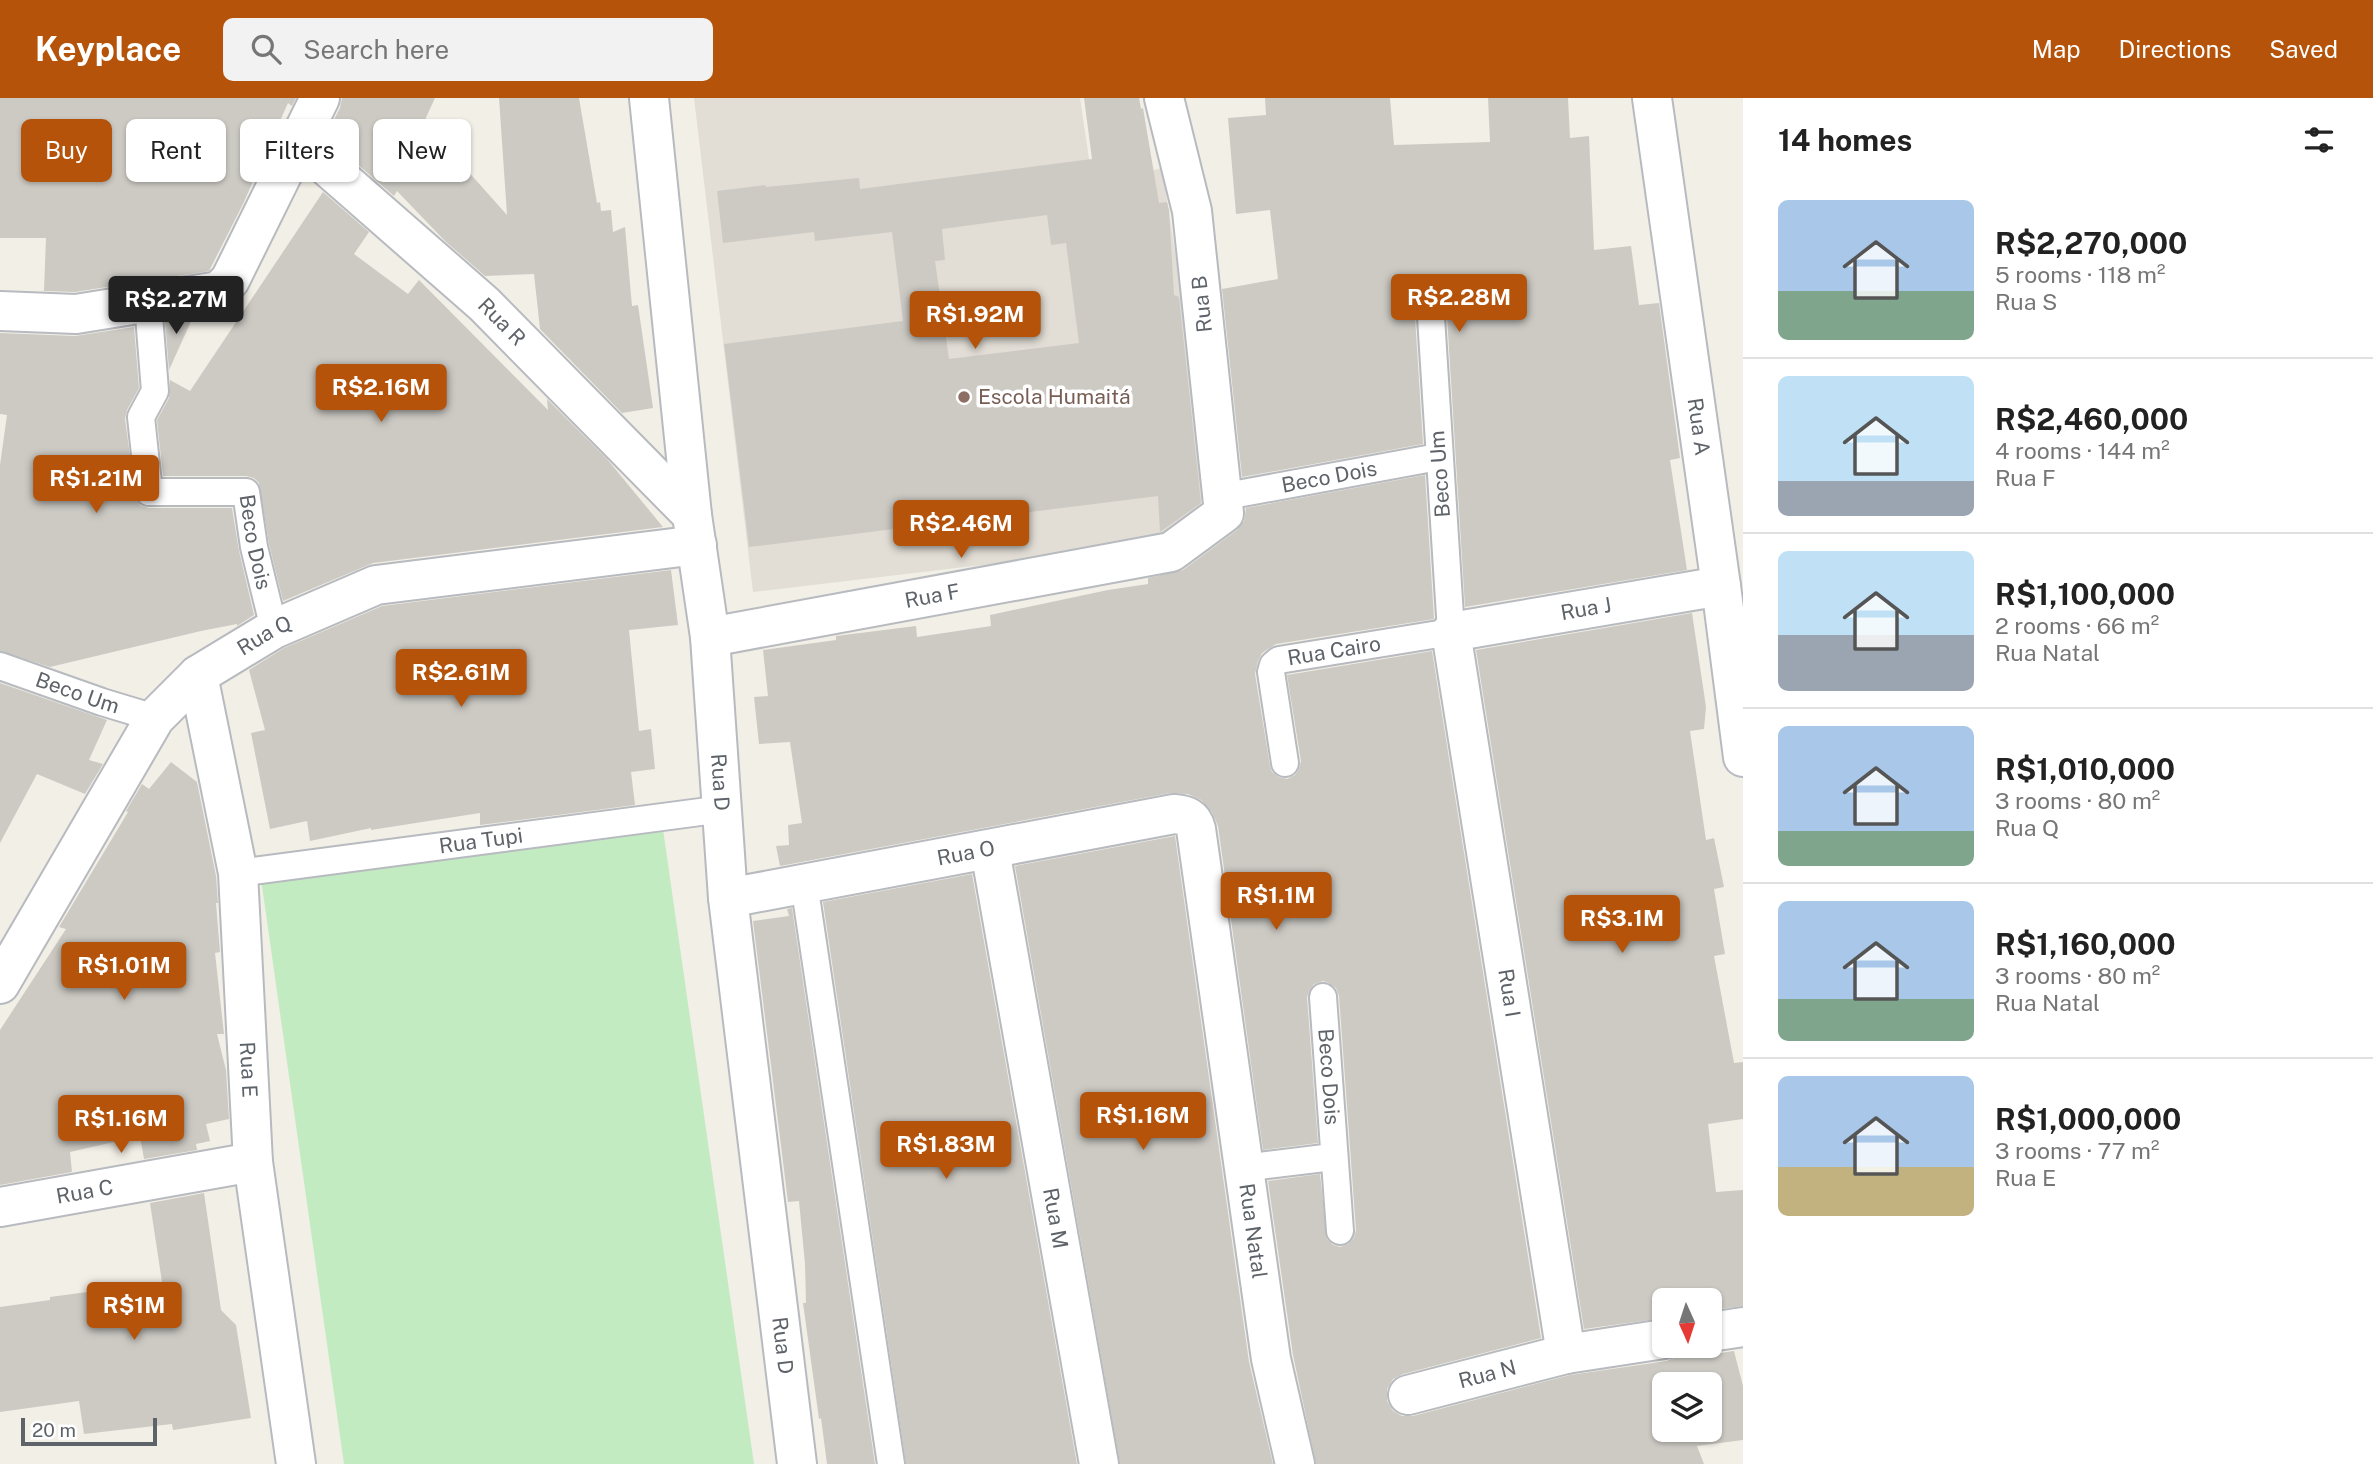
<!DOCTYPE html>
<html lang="en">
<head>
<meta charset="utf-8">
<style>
  body { margin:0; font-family:"Public Sans",sans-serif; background:#f2f2f2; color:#222; height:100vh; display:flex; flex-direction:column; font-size:26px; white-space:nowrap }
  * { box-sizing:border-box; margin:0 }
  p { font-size:23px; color:#767676 }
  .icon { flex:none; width:38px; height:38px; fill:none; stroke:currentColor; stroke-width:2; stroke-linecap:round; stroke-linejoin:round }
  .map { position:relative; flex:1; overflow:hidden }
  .panel { display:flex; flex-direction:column; background:#fff; width:630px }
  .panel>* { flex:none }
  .hud { position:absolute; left:21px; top:21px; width:665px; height:63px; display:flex; gap:14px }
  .needle { width:46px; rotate:177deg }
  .buttons { position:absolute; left:1652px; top:1190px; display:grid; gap:14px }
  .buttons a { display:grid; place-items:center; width:70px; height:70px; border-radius:10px; background:#fff; box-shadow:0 2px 5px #0004; font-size:35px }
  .scale { position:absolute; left:21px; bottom:18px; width:136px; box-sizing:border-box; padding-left:7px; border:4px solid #5e6369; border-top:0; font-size:19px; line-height:24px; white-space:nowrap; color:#5e6369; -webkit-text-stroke:5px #fff; paint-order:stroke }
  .price { position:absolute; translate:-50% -60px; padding:0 16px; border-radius:7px; background:#b45309; color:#fff; font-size:23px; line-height:46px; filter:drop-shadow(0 2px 4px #0008) }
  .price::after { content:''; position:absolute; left:50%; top:42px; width:21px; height:16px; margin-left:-10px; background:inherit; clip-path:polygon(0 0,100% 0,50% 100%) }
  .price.current { background:#222; color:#fff }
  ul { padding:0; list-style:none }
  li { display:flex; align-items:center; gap:21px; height:175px; padding:0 35px }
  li+li { border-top:2px solid #e0e0e0 }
  li span { display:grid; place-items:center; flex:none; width:196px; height:140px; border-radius:10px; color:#555 }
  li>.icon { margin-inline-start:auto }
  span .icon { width:84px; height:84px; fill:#fffc; stroke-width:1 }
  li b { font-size:30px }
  h2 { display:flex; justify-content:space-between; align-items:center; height:84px; padding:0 35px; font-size:30px }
  .tag { padding:0 24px; border-radius:10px; background:#fff; box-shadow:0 2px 5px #0004; font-size:24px; line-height:63px }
  .tag.current { background:#b45309; color:#fff }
  header { display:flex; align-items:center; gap:42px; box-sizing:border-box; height:98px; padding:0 35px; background:#b45309; color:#fff }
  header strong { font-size:33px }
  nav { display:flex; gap:38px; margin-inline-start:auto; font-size:24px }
  .search { width:490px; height:63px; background:#f2f2f2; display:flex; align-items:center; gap:18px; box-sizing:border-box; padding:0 24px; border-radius:10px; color:#767676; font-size:26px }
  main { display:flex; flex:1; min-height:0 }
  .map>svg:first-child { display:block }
  .education { fill:#e2ded6 }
  .green { fill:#c3ebc2 }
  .building { fill:#cdcac4; fill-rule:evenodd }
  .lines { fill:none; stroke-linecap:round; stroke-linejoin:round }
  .service-casing { stroke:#b7babf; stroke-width:30 }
  .minor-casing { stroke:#b7babf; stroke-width:42 }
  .service { stroke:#fff; stroke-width:26 }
  .minor { stroke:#fff; stroke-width:38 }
  .education-dot { fill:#8d6e63; stroke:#fff; stroke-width:2.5 }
  .labels { text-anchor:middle; stroke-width:7; stroke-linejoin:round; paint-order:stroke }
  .street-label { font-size:21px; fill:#5e6369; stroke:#fff }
  .education-label { font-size:21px; fill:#785e54; stroke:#fff; text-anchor:start }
</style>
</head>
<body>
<header>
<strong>Keyplace</strong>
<div class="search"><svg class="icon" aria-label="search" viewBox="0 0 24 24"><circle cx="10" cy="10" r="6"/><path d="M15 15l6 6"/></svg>Search here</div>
<nav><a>Map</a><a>Directions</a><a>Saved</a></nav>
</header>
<main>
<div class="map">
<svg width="1743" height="1366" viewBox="0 0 1743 1366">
  <rect width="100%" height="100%" fill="#f2efe7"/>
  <path class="education" d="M694 0H1080L1092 81 1146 74 1162 70 1209 374 1196 424 1170 445 753 494Z"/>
  <path class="green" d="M662 724 754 1366H344L261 781Z"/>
  <path class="building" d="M0 0H296L292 8 288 5 243 106 209 173 75 194 44 193 46 140H0Z
    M342 0H435L424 24 507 117 499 0H579L597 105 600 104 601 113 611 112 613 134 625 129 632 208 638 207 653 310 622 315 540 231 534 176 485 178 445 143 397 93 394 98 348 58 350 53 327 35 340 10Z
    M1084 0H1139L1141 11 1143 10 1159 105 1167 104 1169 112 1174 197 1179 199 1201 405 1160 434 1158 398 749 449 724 246 903 223 892 134 815 143 814 134 723 145 717 93 765 87 766 89 859 80 860 91 1092 61ZM1047 117 1051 147 1066 145 1079 245 949 261 935 163 945 162 942 131Z
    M1265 0H1390L1394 47 1490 44 1488 0H1568L1570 40 1589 38 1594 152 1631 148 1639 207 1659 205 1680 360 1670 362 1687 472 1465 509 1447 218 1444 210 1437 205 1429 203 1422 206 1417 213 1415 219 1423 346 1242 379 1222 191 1278 181 1270 112 1236 116 1228 20 1266 17Z
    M323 94 369 134 354 156 408 196 419 182 548 312 547 301 607 361 663 429 373 465 283 503 269 446 259 385 254 380 246 378H163L157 322 169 300 170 282 190 293Z
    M193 219 169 272 165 224Z
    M134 229 139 290 127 312 125 321 136 402 141 408 149 410H232L239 453 254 517 237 528V526L201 533 50 569 0 553V367L7 317 0 316V235L75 238Z
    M1425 377 1434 521 1276 546 1262 555 1258 563 1255 576 1270 668 1272 674 1279 679 1287 681 1295 677 1299 671 1301 663 1287 577 1432 553 1541 1240 1403 1276 1393 1281 1387 1291V1303L1393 1313 1402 1318H1413L1570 1277 1667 1263 1678 1258 1685 1248H1693L1701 1254 1713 1256 1734 1253 1743 1288V1342L1697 1348 1704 1366H1316L1293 1257 1268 1083 1320 1076 1327 1141 1333 1147 1340 1149 1348 1146 1354 1140 1356 1132 1339 898 1336 890 1329 885 1323 883 1314 886 1309 893 1307 899 1318 1045 1263 1052 1218 728 1212 714 1201 702 1188 696 1170 695 780 768 776 748 789 747 788 727 802 725 790 644 759 646 754 599 768 598 763 552 836 542V538L916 528 917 539 991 528 990 517 1108 492 1148 486V480L1183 472 1237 432 1244 423 1246 410ZM1664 1286H1710V1332H1664Z
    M671 472 678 527 629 532 639 633 651 631 655 671 631 674 635 707 480 727V715L371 732V730L310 743 307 723 270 731 251 635 265 632 249 572 284 550 382 508Z
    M1692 515 1706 609 1704 631 1690 633 1706 742 1714 740 1724 789 1714 791 1725 856 1714 858 1734 965 1743 964V1021L1708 1026 1716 1094 1743 1092V1208L1710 1212V1202H1664V1220L1584 1231 1476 552Z
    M0 585 107 622 89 662 103 666 85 696 37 676 0 745Z
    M171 664 197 684 216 778 218 805H216L220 854 215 855 224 936H217L226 972 229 1021 206 1026 210 1043 196 1046 197 1052 144 1061 140 1038 70 1054 72 1074 0 1087V932L66 831 59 829 128 714 126 713 142 686 149 691Z
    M1175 738 1249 1264 1273 1366H1120L1015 768Z
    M972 776 1077 1366H906L823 804Z
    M792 810 875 1366H827L821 1320 819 1321 803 1205H806L805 1166 799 1103 788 1104 753 823 789 818 787 811Z
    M204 1095 221 1212 236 1227 251 1320 173 1332 172 1326 84 1336 79 1303 0 1314V1209L50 1202V1199L162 1184 150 1105Z"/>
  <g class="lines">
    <defs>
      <g id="service">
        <path id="s1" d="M148 205 155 293 141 319 149 394H246L254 449 274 531"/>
        <path id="s2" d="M1221 399 1438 359"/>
        <path id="s3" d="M0 568 102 604 155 620"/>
        <path id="s4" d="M1285 665 1271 574 1273 567 1279 562 1451 534 1431 219"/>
        <path id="s5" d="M238 775 723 711"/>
        <path d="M804 785 891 1366"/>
        <path id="s6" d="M1323 899 1340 1133"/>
        <path d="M1243 1070 1333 1059"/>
      </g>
      <g id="minor">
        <path id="s7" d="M649 0 692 417 710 539 728 800 797 1366"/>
        <path id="s8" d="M1652 0 1721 488 1743 659"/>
        <path id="s9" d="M299 44 484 206 692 417"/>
        <path d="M0 213 76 216 219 193 230 182 320 0"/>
        <path id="s10" d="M710 539 1171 454 1224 415 1192 113 1164 0"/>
        <path id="s11" d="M198 577 238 775 253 1064 296 1366"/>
        <path id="s12" d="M990 752 1099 1366"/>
        <path id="s13" d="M728 800 1174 716C1186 717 1193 719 1196 731L1271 1261 1295 1366"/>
        <path id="s14" d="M0 886 155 620 198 577 274 531 376 487 697 447"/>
        <path id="s15" d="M0 1109 253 1064"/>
        <path d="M1710 1234 1743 1229"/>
        <path id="s16" d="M1566 1256 1451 534 1721 488"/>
        <path id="s17" d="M1408 1297 1566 1256 1664 1241"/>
      </g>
    </defs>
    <use href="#service" class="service-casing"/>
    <use href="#minor" class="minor-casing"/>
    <use href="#service" class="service"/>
    <use href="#minor" class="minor"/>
  </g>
  <circle class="education-dot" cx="964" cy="299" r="7"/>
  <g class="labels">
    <g class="street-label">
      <text transform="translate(1202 206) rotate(-96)" y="7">Rua B</text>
      <text dy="7" stroke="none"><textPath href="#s9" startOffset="271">Rua R</textPath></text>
      <text dy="7" stroke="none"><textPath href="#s8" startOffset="332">Rua A</textPath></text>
      <text transform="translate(1440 376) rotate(-94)" y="7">Beco Um</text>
      <text dy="7" stroke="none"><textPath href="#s2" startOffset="110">Beco Dois</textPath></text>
      <text dy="7" stroke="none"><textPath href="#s1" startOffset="341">Beco Dois</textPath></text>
      <text dy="7" stroke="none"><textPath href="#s10" startOffset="226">Rua F</textPath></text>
      <text dy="7" stroke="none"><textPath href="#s16" startOffset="868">Rua J</textPath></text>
      <text dy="7" stroke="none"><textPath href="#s14" startOffset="446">Rua Q</textPath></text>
      <text dy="7" stroke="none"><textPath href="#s4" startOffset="163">Rua Cairo</textPath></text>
      <text dy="7" stroke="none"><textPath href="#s3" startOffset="82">Beco Um</textPath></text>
      <text dy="7" stroke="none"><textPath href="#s7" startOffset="688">Rua D</textPath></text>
      <text dy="7" stroke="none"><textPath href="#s5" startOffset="245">Rua Tupi</textPath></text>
      <text dy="7" stroke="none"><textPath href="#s13" startOffset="242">Rua O</textPath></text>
      <text transform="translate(1509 895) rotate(81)" y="7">Rua I</text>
      <text dy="7" stroke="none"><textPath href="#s11" startOffset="399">Rua E</textPath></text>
      <text dy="7" stroke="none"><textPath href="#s6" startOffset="80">Beco Dois</textPath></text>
      <text dy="7" stroke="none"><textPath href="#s15" startOffset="86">Rua C</textPath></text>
      <text dy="7" stroke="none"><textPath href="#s12" startOffset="374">Rua M</textPath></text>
      <text dy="7" stroke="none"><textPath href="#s13" startOffset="889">Rua Natal</textPath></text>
      <text dy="7" stroke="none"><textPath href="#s7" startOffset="1255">Rua D</textPath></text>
      <text dy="7" stroke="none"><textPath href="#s17" startOffset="82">Rua N</textPath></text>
    </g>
    <g class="education-label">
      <text x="978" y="306">Escola Humaitá</text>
    </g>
  </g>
</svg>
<div class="buttons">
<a><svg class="needle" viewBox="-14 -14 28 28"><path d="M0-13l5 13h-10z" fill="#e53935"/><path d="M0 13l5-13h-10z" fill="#767676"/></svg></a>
<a><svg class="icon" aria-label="layers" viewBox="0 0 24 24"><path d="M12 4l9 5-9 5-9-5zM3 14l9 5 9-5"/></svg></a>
</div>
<div class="scale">20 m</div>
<b class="price" style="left:1459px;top:236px">R$2.28M</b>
<b class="price current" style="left:176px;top:238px">R$2.27M</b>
<b class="price" style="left:975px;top:253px">R$1.92M</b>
<b class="price" style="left:381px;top:326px">R$2.16M</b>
<b class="price" style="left:96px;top:417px">R$1.21M</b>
<b class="price" style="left:961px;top:462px">R$2.46M</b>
<b class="price" style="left:461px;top:611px">R$2.61M</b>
<b class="price" style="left:1276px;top:834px">R$1.1M</b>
<b class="price" style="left:1622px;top:857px">R$3.1M</b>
<b class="price" style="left:124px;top:904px">R$1.01M</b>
<b class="price" style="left:1143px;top:1054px">R$1.16M</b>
<b class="price" style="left:121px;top:1057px">R$1.16M</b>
<b class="price" style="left:946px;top:1083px">R$1.83M</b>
<b class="price" style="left:134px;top:1244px">R$1M</b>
<div class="hud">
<a class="tag current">Buy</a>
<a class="tag">Rent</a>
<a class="tag">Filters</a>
<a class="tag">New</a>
</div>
</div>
<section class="panel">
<h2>14 homes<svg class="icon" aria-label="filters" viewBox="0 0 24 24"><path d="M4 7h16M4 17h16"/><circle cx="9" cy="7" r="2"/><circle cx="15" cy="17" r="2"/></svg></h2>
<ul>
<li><span style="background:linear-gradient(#a9c7e8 65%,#7fa58c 0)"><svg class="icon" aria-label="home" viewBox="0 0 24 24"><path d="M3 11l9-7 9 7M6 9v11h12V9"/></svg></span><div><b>R$2,270,000</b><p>5 rooms · 118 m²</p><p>Rua S</p></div></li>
<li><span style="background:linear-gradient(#bfe0f5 75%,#9aa5b1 0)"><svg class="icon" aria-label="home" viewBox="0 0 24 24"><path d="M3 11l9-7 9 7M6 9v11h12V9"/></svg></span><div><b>R$2,460,000</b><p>4 rooms · 144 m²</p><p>Rua F</p></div></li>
<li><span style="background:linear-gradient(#bfe0f5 60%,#9aa5b1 0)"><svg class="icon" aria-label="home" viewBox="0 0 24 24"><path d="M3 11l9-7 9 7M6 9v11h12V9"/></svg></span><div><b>R$1,100,000</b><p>2 rooms · 66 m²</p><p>Rua Natal</p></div></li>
<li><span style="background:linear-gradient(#a9c7e8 75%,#7fa58c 0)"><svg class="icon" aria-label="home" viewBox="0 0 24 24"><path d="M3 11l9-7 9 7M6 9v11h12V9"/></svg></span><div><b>R$1,010,000</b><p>3 rooms · 80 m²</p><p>Rua Q</p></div></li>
<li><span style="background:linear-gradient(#a9c7e8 70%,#7fa58c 0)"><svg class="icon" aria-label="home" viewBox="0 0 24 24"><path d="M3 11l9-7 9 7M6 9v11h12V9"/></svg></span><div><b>R$1,160,000</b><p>3 rooms · 80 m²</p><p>Rua Natal</p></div></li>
<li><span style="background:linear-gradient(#a9c7e8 65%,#c2b280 0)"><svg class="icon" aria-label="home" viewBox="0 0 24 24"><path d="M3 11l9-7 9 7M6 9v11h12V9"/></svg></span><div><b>R$1,000,000</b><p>3 rooms · 77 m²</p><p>Rua E</p></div></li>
</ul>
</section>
</main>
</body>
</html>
